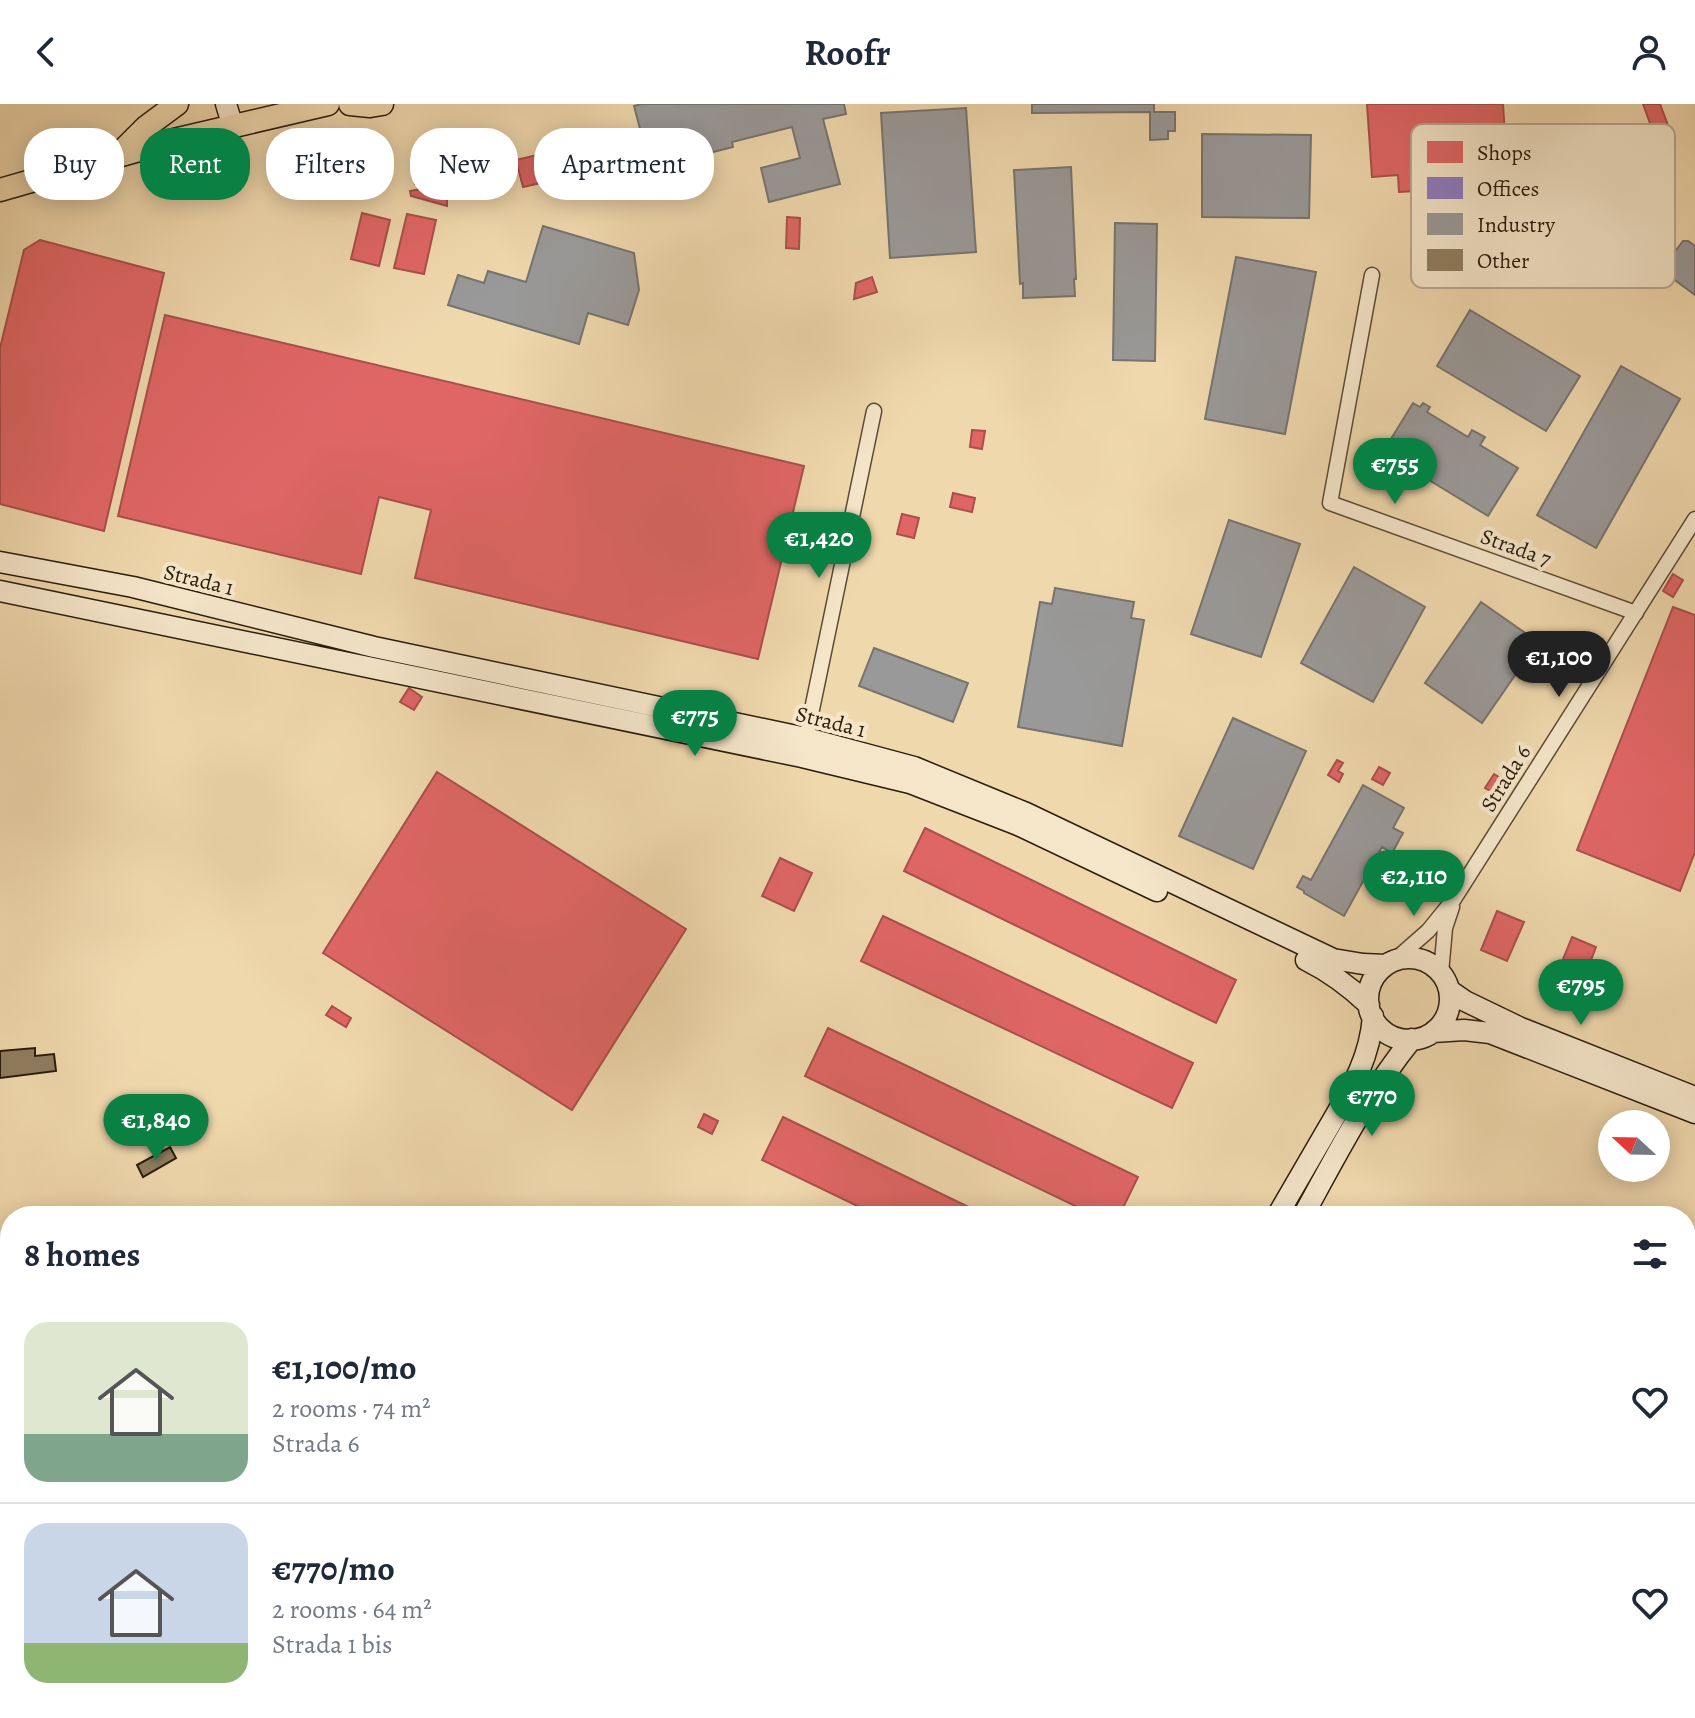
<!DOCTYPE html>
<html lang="en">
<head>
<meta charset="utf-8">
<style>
  body { margin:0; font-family:Alegreya,serif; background:#f2f2f3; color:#1f2937; height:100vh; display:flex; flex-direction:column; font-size:30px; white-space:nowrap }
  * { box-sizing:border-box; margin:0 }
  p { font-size:26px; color:#747a83 }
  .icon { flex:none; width:44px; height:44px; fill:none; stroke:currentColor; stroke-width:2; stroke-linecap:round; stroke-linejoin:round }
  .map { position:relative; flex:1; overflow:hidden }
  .panel { position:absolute; left:0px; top:1102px; width:1696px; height:512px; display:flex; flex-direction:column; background:#fff; border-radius:32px 32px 0 0; box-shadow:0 4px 20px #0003 }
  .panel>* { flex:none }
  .hud { position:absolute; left:24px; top:24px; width:800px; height:72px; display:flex; gap:16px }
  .needle { width:52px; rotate:292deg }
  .tools { position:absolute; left:1598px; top:1006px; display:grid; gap:16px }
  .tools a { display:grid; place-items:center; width:72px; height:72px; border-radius:50%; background:#fff; box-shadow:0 4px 20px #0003; font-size:40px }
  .price { position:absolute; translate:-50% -68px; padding:0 18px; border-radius:28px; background:#0b8043; color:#fff; font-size:26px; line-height:52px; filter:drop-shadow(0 2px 4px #0008) }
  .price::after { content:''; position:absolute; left:50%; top:48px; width:24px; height:18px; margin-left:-12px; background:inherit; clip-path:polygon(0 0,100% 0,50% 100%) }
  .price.active { background:#222; color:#fff }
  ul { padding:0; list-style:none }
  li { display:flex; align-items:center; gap:24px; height:200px; padding:0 24px }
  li+li { border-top:2px solid #e0e1e3 }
  li span { display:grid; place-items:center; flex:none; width:224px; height:160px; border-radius:24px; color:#555 }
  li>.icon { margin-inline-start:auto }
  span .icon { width:96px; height:96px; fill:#fffc; stroke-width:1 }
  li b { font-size:34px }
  h2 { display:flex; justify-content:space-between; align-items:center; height:96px; padding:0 24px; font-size:34px }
  .chip { padding:0 28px; border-radius:32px; background:#fff; box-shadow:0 4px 20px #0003; font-size:28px; line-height:72px }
  .chip.active { background:#0b8043; color:#fff }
  header { display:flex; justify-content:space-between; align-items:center; height:104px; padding:0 24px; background:#fff; font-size:36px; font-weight:600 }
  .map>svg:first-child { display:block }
  .shops { fill:#e06666; stroke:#a9504b; stroke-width:2 }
  .offices { fill:#8e7cc3; stroke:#705f8c; stroke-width:2 }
  .industry { fill:#999; stroke:#77746f; stroke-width:2 }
  .building { fill:#907e60; stroke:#291c0c; stroke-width:2 }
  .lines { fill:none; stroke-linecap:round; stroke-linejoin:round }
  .street-casing { stroke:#5b4b34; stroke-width:17 }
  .secondary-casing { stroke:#291c0c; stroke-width:23 }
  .primary-casing { stroke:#291c0c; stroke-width:25 }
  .street { stroke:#f5e6ca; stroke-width:14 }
  .secondary { stroke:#f5e6ca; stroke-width:20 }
  .primary { stroke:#f0d8ad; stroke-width:22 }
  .labels { text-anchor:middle; stroke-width:8; stroke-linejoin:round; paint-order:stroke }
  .street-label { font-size:22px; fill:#291c0c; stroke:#f5e6ca }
  .key { fill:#f5e6ca; stroke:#b8a991; stroke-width:2 }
  .key-label { font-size:22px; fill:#291c0c }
</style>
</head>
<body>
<header><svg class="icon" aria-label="back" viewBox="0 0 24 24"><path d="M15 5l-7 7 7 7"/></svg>Roofr<svg class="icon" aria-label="person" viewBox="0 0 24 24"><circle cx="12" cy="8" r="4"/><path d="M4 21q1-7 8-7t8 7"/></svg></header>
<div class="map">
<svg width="1695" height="1614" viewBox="0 0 1695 1614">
  <rect width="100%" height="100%" fill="#f0d8ad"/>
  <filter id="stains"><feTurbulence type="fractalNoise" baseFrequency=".0025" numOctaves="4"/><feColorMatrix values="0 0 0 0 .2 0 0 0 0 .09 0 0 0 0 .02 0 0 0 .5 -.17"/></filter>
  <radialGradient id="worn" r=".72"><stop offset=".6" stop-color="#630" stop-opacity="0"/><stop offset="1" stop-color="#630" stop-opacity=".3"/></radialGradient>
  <path class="shops" d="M1367 0H1503L1507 64 1415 70 1416 87 1399 88 1398 71 1372 73Z
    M1643 0H1660L1675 40 1637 56 1633 42 1655 33Z
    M601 36 611 82 589 87 586 77 578 79 576 71 523 83 516 56Z
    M454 37 455 41 465 38 467 49 475 48 479 66 415 80 411 51 438 44 437 41Z
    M447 80V102L411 92 410 87Z
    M362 109 390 116 379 162 351 155Z
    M407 110 436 116 424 170 394 164Z
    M787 113 800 114 799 145 786 144Z
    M40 136 164 169 104 427 0 400V244L24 146Z
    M872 173 877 188 854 195 856 179Z
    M165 211 804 362 758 555 415 474 431 406 379 393 361 470 118 412Z
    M972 326 985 327 982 345 970 343Z
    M953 389 975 394 972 408 950 403Z
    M902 410 919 414 914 434 897 430Z
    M1673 470 1683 476 1673 493 1663 487Z
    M1673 503 1695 511V748L1680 787 1577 746Z
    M409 584 422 593 414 606 400 598Z
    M1337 656 1343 659 1338 667 1343 670 1339 678 1328 671Z
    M1379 663 1390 669 1383 681 1372 675Z
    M437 668 686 825 572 1006 323 849Z
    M1494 670 1504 676 1495 690 1485 684Z
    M925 724 1236 876 1216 919 904 767Z
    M780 754 812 769 794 807 762 792Z
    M1497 807 1524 818 1507 857 1481 846Z
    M883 812 1193 959 1172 1004 861 857Z
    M1572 833 1596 843 1574 900 1549 890Z
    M332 902 351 914 346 923 326 911Z
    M828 924 1138 1073 1119 1112H1096L805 972Z
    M704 1010 718 1017 712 1030 698 1023Z
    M783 1013 987 1112H878L762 1056Z
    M1433 1604H1510L1506 1614H1458Z"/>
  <path class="offices" d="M1686 1248 1695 1252V1614H1596L1573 1604H1686Z"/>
  <path class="industry" d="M641 0H844L846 10 823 15 840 80 769 98 761 64 800 54 792 23 732 38 733 43 701 51 705 64 647 79 637 41 644 40 634 2Z
    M1032 0H1154V8H1175V27H1168V35L1150 36V8L1032 9Z
    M966 4 976 148 890 154 881 9Z
    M1202 30 1311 31 1309 114 1202 113Z
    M1071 63 1076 175H1074L1075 192 1023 194V179L1020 180 1014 66Z
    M1115 119 1157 120 1155 257 1113 256Z
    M543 122 634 149 639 186 628 221 588 209 579 240 448 201 458 171 484 179 488 167 526 178Z
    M1683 137H1688L1695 142V191L1664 168V162Z
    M1236 153 1316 168 1285 330 1205 315Z
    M1470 206 1580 272 1546 327 1437 262Z
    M1621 262 1680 295 1596 444 1537 411Z
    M1413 299 1420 303 1423 299 1430 303 1427 308 1468 333 1472 326 1485 333 1480 341 1518 364 1488 412 1383 348Z
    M1229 416 1300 440 1261 553 1191 530Z
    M1354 463 1425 503 1373 598 1301 559Z
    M1055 484 1134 498 1131 514 1144 516 1122 642 1018 623 1040 498 1052 500Z
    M1481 498 1538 538 1482 619 1425 579Z
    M874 544 968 579 953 618 859 582Z
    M1233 614 1306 647 1253 765 1179 732Z
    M1363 681 1404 704 1393 724 1403 729 1392 749 1382 743 1344 812 1304 789V787L1297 783 1303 772 1311 776Z"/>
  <path class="building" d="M35 944V952L54 950 56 967 0 974V947Z
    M170 1043 176 1054 143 1073 137 1061Z"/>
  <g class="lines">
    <defs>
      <path id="street" d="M1372 171 1330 399 1636 509
        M805 639 874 307
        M1395 856 1428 827 1454 795 1695 415
        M1441 869 1445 824 1452 803
        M975 1614 978 1604"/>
      <path id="secondary" d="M226 0 233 23
        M0 458 133 483 374 543 806 634 914 663 1026 709 1333 855 1363 860 1386 861
        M0 487 802 653 910 679 1018 721 1157 787
        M1368 895a41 41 0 1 1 82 0a41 41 0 1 1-82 0Z
        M1306 856C1330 868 1350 883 1369 901
        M1449 886 1465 897 1521 924 1695 993
        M1433 928 1464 926 1490 929 1695 1009
        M1277 1112C1294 1083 1310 1055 1327 1026 1349 988 1370 956 1373 912
        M1303 1112C1336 1052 1368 989 1412 935
        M736 1604 777 1613 857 1612 888 1604
        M134 1614 141 1604"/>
      <path id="primary" d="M350 0 370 2 382 0
        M118 51 146 23 177 0
        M0 86 174 36 328 0"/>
    </defs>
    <use href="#street" class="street-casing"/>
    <use href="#secondary" class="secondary-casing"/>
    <use href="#primary" class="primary-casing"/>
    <use href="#street" class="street"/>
    <use href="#secondary" class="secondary"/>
    <use href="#primary" class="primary"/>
  </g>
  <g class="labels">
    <g class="street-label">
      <text transform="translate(1516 443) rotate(20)" y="8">Strada 7</text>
      <text transform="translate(199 475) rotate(14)" y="8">Strada 1</text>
      <text transform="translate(831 617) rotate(14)" y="8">Strada 1</text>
      <text transform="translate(1505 674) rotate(-58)" y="8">Strada 6</text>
    </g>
  </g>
  <rect x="1411" y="20" width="264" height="164" rx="12" class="key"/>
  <rect x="1427" y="37" width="36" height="22" fill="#e06666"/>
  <rect x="1427" y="73" width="36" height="22" fill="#8e7cc3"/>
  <rect x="1427" y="109" width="36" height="22" fill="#999"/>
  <rect x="1427" y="145" width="36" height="22" fill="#907e60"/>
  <g class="key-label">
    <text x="1477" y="56">Shops</text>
    <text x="1477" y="92">Offices</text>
    <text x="1477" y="128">Industry</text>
    <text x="1477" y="164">Other</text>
  </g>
  <rect width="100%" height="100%" filter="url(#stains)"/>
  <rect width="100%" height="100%" fill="url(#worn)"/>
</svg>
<div class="tools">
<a><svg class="needle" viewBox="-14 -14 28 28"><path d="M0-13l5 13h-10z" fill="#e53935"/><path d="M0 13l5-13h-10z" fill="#747a83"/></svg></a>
</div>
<b class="price" style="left:1395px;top:402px">€755</b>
<b class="price" style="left:819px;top:476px">€1,420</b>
<b class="price active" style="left:1559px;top:595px">€1,100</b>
<b class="price" style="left:695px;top:654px">€775</b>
<b class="price" style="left:1414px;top:814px">€2,110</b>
<b class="price" style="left:1581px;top:923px">€795</b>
<b class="price" style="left:1372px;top:1034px">€770</b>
<b class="price" style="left:156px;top:1058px">€1,840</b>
<div class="hud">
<a class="chip">Buy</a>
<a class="chip active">Rent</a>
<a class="chip">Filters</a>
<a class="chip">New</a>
<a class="chip">Apartment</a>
</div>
<section class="panel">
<h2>8 homes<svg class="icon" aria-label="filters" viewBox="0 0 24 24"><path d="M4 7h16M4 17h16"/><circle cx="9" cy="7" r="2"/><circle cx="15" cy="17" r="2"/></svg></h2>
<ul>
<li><span style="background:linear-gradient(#dfe7d0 70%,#7fa58c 0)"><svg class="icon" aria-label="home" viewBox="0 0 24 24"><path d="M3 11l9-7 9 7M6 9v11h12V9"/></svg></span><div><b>€1,100/mo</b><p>2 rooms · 74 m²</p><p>Strada 6</p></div><svg class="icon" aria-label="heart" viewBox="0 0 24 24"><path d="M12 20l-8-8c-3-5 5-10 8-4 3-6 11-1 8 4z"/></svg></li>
<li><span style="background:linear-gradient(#c9d6e8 75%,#8fb573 0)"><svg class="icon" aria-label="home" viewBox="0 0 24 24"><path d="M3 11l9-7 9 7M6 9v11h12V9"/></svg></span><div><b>€770/mo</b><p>2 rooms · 64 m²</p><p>Strada 1 bis</p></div><svg class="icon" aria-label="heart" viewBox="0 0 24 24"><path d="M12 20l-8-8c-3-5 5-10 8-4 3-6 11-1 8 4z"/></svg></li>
</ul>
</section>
</div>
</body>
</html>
